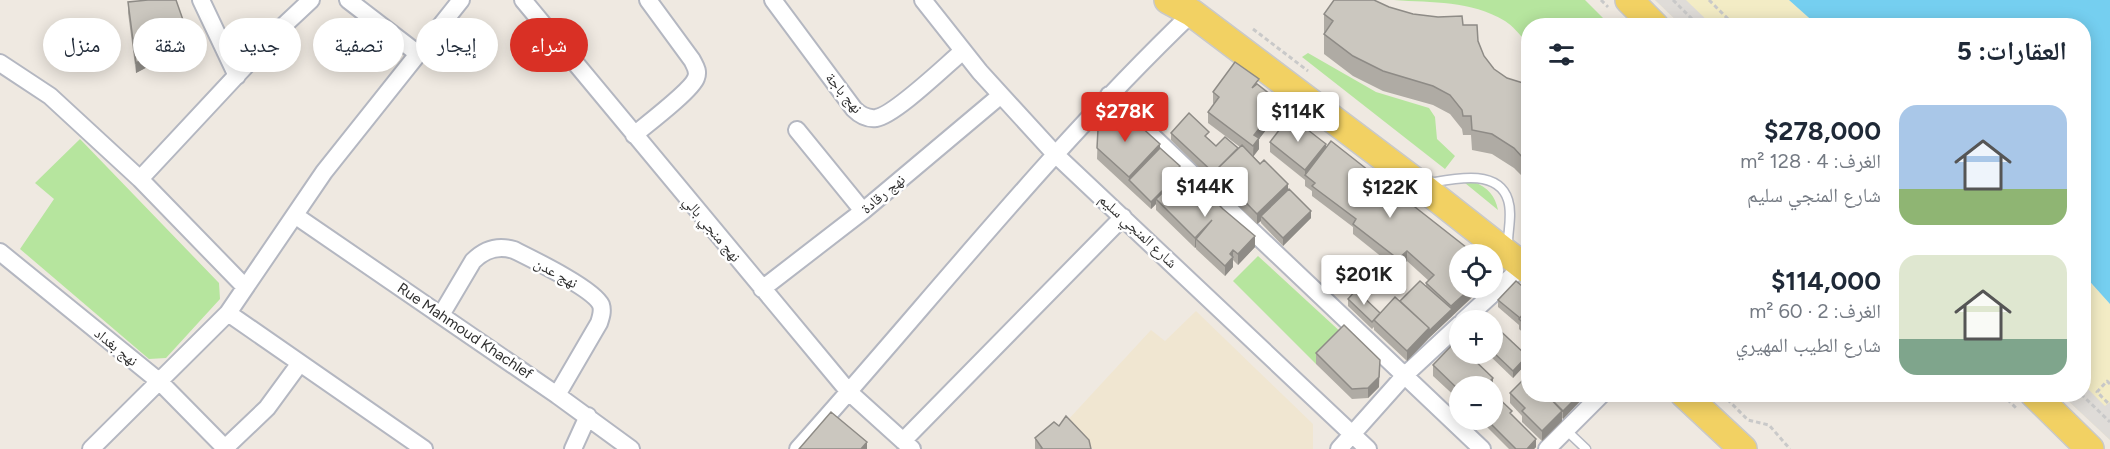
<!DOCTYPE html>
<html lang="ar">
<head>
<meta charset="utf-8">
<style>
  body { margin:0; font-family:Figtree,"Noto Naskh Arabic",sans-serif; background:#f6f6f7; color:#1f2937; direction:rtl; height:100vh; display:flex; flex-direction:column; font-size:22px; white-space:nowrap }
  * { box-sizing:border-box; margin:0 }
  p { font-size:20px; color:#747a83 }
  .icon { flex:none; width:33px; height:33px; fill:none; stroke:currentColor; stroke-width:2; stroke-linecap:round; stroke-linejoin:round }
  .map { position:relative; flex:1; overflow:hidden; direction:ltr }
  .panel { position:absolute; left:1521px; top:18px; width:570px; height:384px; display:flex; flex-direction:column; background:#fff; border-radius:24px; box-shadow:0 3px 15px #0003; direction:rtl }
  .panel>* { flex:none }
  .banner { position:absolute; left:18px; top:18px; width:570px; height:54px; direction:rtl; display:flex; gap:12px }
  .controls { position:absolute; left:1449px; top:244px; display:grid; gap:12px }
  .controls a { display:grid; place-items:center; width:54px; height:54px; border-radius:50%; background:#fff; box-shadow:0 3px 15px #0003; font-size:30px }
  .price { position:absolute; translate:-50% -51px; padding:0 14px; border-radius:6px; background:#fff; color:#222; font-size:20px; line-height:39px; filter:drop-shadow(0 2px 3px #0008) }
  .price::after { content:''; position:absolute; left:50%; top:36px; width:18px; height:14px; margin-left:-9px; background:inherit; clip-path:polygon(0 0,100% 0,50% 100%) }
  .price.selected { background:#d93025; color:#fff }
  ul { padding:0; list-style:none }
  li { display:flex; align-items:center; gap:18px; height:150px; padding:0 24px }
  li span { display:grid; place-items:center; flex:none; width:168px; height:120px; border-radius:18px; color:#555 }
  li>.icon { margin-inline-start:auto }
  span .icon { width:72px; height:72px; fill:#fffc; stroke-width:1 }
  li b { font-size:26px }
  h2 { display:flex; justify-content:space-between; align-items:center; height:72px; padding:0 24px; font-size:26px }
  .chip { padding:0 21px; border-radius:27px; background:#fff; box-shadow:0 3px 15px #0003; font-size:21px; line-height:54px }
  .chip.selected { background:#d93025; color:#fff }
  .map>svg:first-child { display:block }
  .education { fill:#f0e6d1 }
  .green { fill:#b6e59e }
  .sand { fill:#f3ecc5 }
  .plaza { fill:#dfdcd8 }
  .water { fill:#75cff0 }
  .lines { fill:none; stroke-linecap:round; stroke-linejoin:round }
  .service-casing { stroke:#b4b7c1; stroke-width:11 }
  .minor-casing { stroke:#b4b7c1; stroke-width:20 }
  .primary-casing { stroke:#c9c9c9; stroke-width:30 }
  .path { stroke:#c9c9c9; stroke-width:3; stroke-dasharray:4.5 3; stroke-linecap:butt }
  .service { stroke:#fff; stroke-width:8 }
  .minor { stroke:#fff; stroke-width:16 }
  .primary { stroke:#f2d163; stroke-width:27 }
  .wall { fill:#afaba4 }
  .shaded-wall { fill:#8e8b86 }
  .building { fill:#cbc7bf; stroke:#8e8b86; stroke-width:1.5 }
  .labels { text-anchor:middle; stroke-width:5; stroke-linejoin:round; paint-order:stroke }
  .street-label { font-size:15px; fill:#2e2e2e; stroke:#fff }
</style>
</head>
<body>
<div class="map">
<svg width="2110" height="449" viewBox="0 0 2110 449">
  <rect width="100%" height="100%" fill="#efe9e1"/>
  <path class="education" d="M1196 311 1313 424V449H1093L1066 422 1151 330 1165 341Z"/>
  <path class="green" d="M1394 0H1585L1610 25 1528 26V44C1521 36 1513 26 1505 21 1470 0 1433 3 1394 0Z
    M1308 53 1376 92 1429 108 1435 117 1437 139 1455 156 1445 169 1302 57Z
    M80 139 219 283 220 299 166 358 149 359 20 249 54 199 35 183Z
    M1474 182C1488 188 1495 195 1498 210L1465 183Z
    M1258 256 1344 335 1316 364 1233 281Z"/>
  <path class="sand" d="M1655 0H1789L1817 25H1681Z
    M2084 275 2110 304V440L2062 395 2084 394Z"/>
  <path class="plaza" d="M1655 0H1686L1712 25H1681Z
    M2084 385 2105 406 2110 402V440L2062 395 2084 394Z"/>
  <path class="water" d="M1789 0H2110V304L2084 275V26L1817 25Z"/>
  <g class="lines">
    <defs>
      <path id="service" d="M1429 183C1453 179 1498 168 1508 200 1513 215 1507 233 1508 248
        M1566 430 1586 449"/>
      <path id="minor" d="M201 0 237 76
        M348 0 417 53
        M523 0 849 392 912 449
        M773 0 854 109C860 115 867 119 876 118 895 115 945 66 963 51
        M923 0 980 72 1055 154 1368 449
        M0 63 50 96 140 179 245 287
        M1109 95 1482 449
        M797 130 863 211
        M634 135C646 125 692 90 696 78 699 71 695 66 692 60L648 0
        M140 179 280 29 311 0
        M296 216 557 395 631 449
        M0 252 160 382 226 449
        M762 289 863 211 1001 95
        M228 313 424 449
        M441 315 473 261C485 249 498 245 514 250 532 259 594 289 601 305 603 311 601 317 599 323L557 395
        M1463 321 1523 266
        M903 441 1123 217
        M225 448 267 408 300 363
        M91 449 228 313 324 172 461 0
        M573 449 588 416
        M798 449C929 303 1050 149 1192 13
        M1339 449 1405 375 1460 324
        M1547 449 1602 394"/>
      <path id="primary" d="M1168 0 1192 13 1420 185 1528 270
        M1629 0 1655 26
        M1684 394 1743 449
        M2034 394 2090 449"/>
    </defs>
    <use href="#service" class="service-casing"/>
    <use href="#minor" class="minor-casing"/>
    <use href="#primary" class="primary-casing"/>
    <path class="path" d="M1601 0 1608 7
      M1673 0 1699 26
      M1709 0 1735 26
      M1253 29 1308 71
      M2110 384 2107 381 2097 392 2110 405
      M1722 394 1748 420 1769 425 1790 449
      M2002 394 2017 409
      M2081 394 2110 422"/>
    <use href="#service" class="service"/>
    <use href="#minor" class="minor"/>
    <use href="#primary" class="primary"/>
  </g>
  <path class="wall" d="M128 2 193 43 136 73 128 13Z
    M1389 7 1413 14 1463 25 1478 41 1484 56 1494 69 1507 78 1523 83H1528V189L1523 177 1514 168 1492 154 1472 150 1471 135H1463L1462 129 1450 114 1433 105 1383 91 1353 76 1324 54V14Z
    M1259 85 1280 112 1259 139V149L1253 156 1288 189 1311 218 1283 246 1261 223V221L1257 224 1171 140V133L1209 139 1216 146 1238 148 1240 147 1208 123V112L1214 104 1213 103V92Z
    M1098 129 1160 149 1180 174 1166 188V190L1255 247 1238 265 1233 260V267L1225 276 1196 249V247L1195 248 1156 210V204L1151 209 1097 159Z
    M1270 142 1326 148 1476 255 1452 316 1429 338 1407 361 1374 330V327L1372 329 1348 306V299L1380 313 1426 287V283L1429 281 1407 261 1398 270 1353 234V227L1312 196V191L1305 186V180L1270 152Z
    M1528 291V337L1519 329V325L1498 307V300Z
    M1492 323 1527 363 1513 378 1488 354H1492Z
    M1457 343 1471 356 1493 388 1460 387V401L1433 376V365Z
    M1316 353 1379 387 1368 398 1352 399 1316 364Z
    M1510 393 1528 394H1587L1563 419 1562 418V421L1542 441 1522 422V416L1510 403Z
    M1512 415 1536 447 1534 449H1509L1480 420H1492Z
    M1035 438 1091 449H1035Z"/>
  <path class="shaded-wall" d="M193 33V43L136 73V63Z
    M1280 102V112L1259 139V149L1253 157 1254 135Z
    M1160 144V154L1129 180V177Z
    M1326 144V154L1305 175V170Z
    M1180 166V174L1166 188V194L1156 199V204L1151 209V202L1163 184Z
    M1288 184V194L1261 216V221L1257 224V214Z
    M1311 211V218L1283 246V238Z
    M1212 220 1196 239V247L1195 248V238Z
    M1255 236V247L1238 265V254Z
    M1233 250V267L1225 276V266L1230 254Z
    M1407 251V261L1398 270V259Z
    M1471 288H1482L1429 338 1407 361V351L1429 328 1451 309V306Z
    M1527 356V363L1513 378V371Z
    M1380 360 1379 387 1368 398V388Z
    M1493 378V388L1492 389V387H1484Z
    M1580 394H1583V398L1563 419V411Z
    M1562 411V421L1542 441V431Z
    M1536 439V447L1534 449H1527Z
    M867 442V449H861Z"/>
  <path class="building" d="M148 0H176L183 20 193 33 136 63 128 2Z
    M1334 0H1374L1389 7 1413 14 1438 17 1462 16 1463 25H1477L1478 41 1484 56 1494 69 1507 78 1523 83H1528V170L1523 158 1514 148 1492 134 1472 130 1471 116H1463L1462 110 1450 95 1433 86 1383 71 1353 56 1324 34 1333 21 1324 14Z
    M1235 62 1259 79 1252 88 1257 84 1280 102 1254 135 1259 138 1253 146 1208 112 1219 97 1213 92Z
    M1189 113 1209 132 1205 136 1216 146 1225 137 1238 148 1215 171V174L1171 133Z
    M1110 115H1128L1160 144 1129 177 1097 148 1098 129Z
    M1290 116 1326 144 1305 170 1270 142Z
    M1331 141 1476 255H1460V288H1471L1451 306 1426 283 1434 275 1407 251 1398 259 1353 224 1356 219 1312 186 1315 183 1305 175Z
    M1242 145 1260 164 1264 160 1288 184 1257 214 1215 171Z
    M1160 148 1180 166 1163 184 1166 187 1151 202 1129 180Z
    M1185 171 1223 209 1255 236 1238 254 1233 250 1230 254 1233 257 1225 266 1196 239 1212 220 1195 238 1156 199Z
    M1289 189 1311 211 1283 238 1261 216Z
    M1420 281 1452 309 1429 331V328L1400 301Z
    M1516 281 1528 291V308L1520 318 1498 300Z
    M1356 290 1380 313 1372 322 1348 299Z
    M1395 297 1429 328 1407 351 1374 320Z
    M1528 308V327L1519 319Z
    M1492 323 1527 356 1513 371 1492 351Z
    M1344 325 1380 360 1379 377 1368 388 1352 389 1316 353Z
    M1455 342 1460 346V354H1468L1493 378 1484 387H1460V391L1433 365Z
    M1527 376 1528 377V394H1546L1562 411 1542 431 1522 411 1525 408 1510 393Z
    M1492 392 1512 411 1510 413 1536 439 1527 449H1516L1487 420H1492Z
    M1546 394H1580L1563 411Z
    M831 412 867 442 861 449H799Z
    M1066 416 1089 440 1091 449H1041L1042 448 1035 438 1054 422 1059 426Z"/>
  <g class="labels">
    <g class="street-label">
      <text transform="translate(844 93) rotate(50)" y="5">نهج باجة</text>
      <text transform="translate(883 194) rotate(-40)" y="5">نهج رقادة</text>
      <text transform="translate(712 229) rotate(50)" y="5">نهج منجي بالي</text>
      <text transform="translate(1138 231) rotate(43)" y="5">شارع المنجي سليم</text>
      <text transform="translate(556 273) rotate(29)" y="5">نهج عدن</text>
      <text transform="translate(465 331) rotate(34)" y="5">Rue Mahmoud Khachlef</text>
      <text transform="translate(116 347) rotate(39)" y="5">نهج بغداد</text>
    </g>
  </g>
</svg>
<div class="controls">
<a><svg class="icon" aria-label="locate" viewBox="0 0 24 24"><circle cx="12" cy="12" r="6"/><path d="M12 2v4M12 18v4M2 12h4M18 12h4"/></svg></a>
<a>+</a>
<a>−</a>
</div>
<b class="price selected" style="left:1125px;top:143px">$278K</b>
<b class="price" style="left:1298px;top:143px">$114K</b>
<b class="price" style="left:1205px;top:218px">$144K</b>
<b class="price" style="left:1390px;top:219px">$122K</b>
<b class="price" style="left:1364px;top:306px">$201K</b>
<div class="banner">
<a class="chip selected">شراء</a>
<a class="chip">إيجار</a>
<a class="chip">تصفية</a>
<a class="chip">جديد</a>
<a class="chip">شقة</a>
<a class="chip">منزل</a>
</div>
<section class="panel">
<h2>العقارات: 5<svg class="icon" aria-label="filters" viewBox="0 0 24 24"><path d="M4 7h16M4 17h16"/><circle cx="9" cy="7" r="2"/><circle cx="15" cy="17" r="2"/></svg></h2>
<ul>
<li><span style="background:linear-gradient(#a9c7e8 70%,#8fb573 0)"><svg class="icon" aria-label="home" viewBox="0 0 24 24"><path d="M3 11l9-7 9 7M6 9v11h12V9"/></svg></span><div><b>$278,000</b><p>الغرف: 4 · 128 m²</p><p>شارع المنجي سليم</p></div></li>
<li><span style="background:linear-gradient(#dfe7d0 70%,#7fa58c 0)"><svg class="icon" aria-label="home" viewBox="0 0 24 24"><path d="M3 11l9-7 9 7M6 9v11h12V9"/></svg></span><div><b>$114,000</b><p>الغرف: 2 · 60 m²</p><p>شارع الطيب المهيري</p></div></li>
</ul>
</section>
</div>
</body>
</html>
